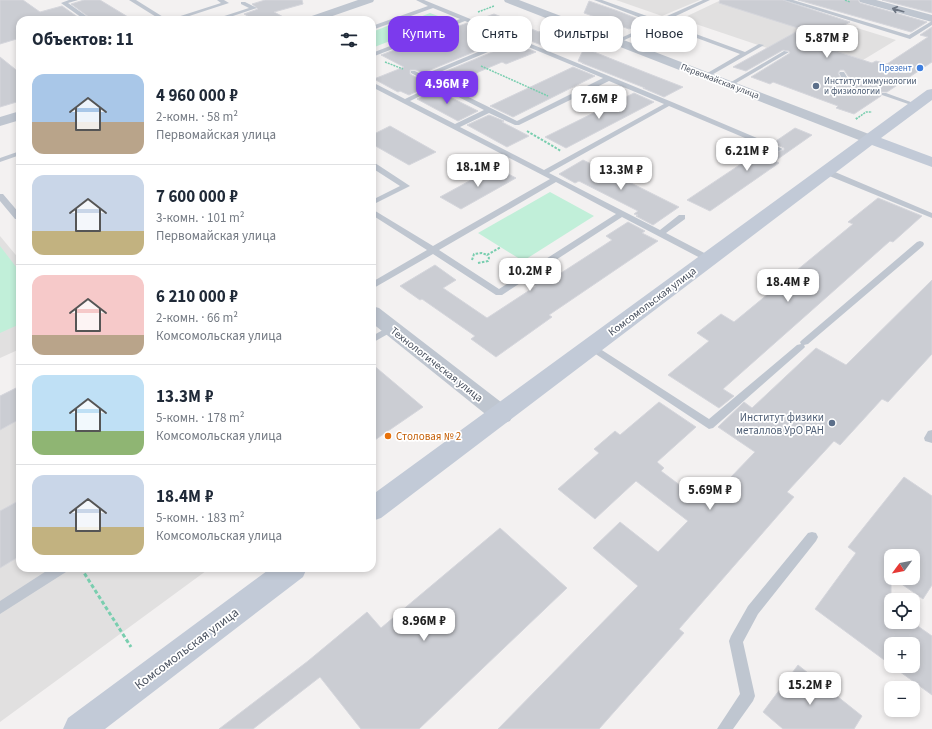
<!DOCTYPE html>
<html lang="ru">
<head>
<meta charset="utf-8">
<style>
  body { margin:0; font-family:"Source Sans 3",sans-serif; background:#f2f2f3; color:#1f2937; height:100vh; display:flex; flex-direction:column; font-size:15px; white-space:nowrap }
  * { box-sizing:border-box; margin:0 }
  p { font-size:13px; color:#747a83 }
  .icon { flex:none; width:22px; height:22px; fill:none; stroke:currentColor; stroke-width:2; stroke-linecap:round; stroke-linejoin:round }
  .map { position:relative; flex:1; overflow:hidden }
  .sheet { position:absolute; left:16px; top:16px; width:360px; height:556px; display:flex; flex-direction:column; background:#fff; border-radius:12px; box-shadow:0 2px 6px #0003 }
  .sheet>* { flex:none }
  .hud { position:absolute; left:388px; top:16px; width:380px; height:36px; display:flex; gap:8px }
  .needle { width:26px; rotate:238deg }
  .controls { position:absolute; left:884px; top:549px; display:grid; gap:8px }
  .controls a { display:grid; place-items:center; width:36px; height:36px; border-radius:8px; background:#fff; box-shadow:0 2px 6px #0003; font-size:20px }
  .price { position:absolute; translate:-50% -34px; padding:0 9px; border-radius:8px; background:#fff; color:#222; font-size:13px; line-height:26px; filter:drop-shadow(0 1px 2px #0008) }
  .price::after { content:''; position:absolute; left:50%; top:24px; width:12px; height:9px; margin-left:-6px; background:inherit; clip-path:polygon(0 0,100% 0,50% 100%) }
  .price.current { background:#7c3aed; color:#fff }
  ul { padding:0; list-style:none }
  li { display:flex; align-items:center; gap:12px; height:100px; padding:0 16px }
  li+li { border-top:1px solid #e0e1e3 }
  li span { display:grid; place-items:center; flex:none; width:112px; height:80px; border-radius:12px; color:#555 }
  li>.icon { margin-inline-start:auto }
  span .icon { width:48px; height:48px; fill:#fffc; stroke-width:1 }
  li b { font-size:17px }
  h2 { display:flex; justify-content:space-between; align-items:center; height:48px; padding:0 16px; font-size:17px }
  .pill { padding:0 14px; border-radius:12px; background:#fff; box-shadow:0 2px 6px #0003; font-size:14px; line-height:36px }
  .pill.current { background:#7c3aed; color:#fff }
  .map>svg:first-child { display:block }
  .education { fill:#e1e0e0 }
  .green { fill:#c1efd9 }
  .building { fill:#cbcdd3; stroke:#d5d6dc; fill-rule:evenodd }
  .lines { fill:none; stroke-linecap:round; stroke-linejoin:round }
  .path-far2 { stroke:#79ceaf; stroke-width:1.5; stroke-dasharray:2 1; stroke-linecap:butt }
  .path-far1 { stroke:#79ceaf; stroke-width:2; stroke-dasharray:2.5 1.5; stroke-linecap:butt }
  .path { stroke:#79ceaf; stroke-width:3; stroke-dasharray:4 2.5; stroke-linecap:butt }
  .lane { fill:#bfc6d0; fill-rule:evenodd }
  .street { fill:#bfc6d0; fill-rule:evenodd }
  .secondary { fill:#c2cad7; fill-rule:evenodd }
  .oneway { stroke:#6c7481 }
  .shop-dot { fill:#3f7fe0; stroke:#fff; stroke-width:1.5 }
  .service-dot { fill:#5c6f8a; stroke:#fff; stroke-width:1.5 }
  .food-dot { fill:#e8710a; stroke:#fff; stroke-width:1.5 }
  .labels { text-anchor:middle; stroke-width:3.5; stroke-linejoin:round; paint-order:stroke }
  .far-shop-label { font-size:9px; fill:#366cbe; stroke:#fff; text-anchor:end }
  .far-street-label { font-size:9px; fill:#49515f; stroke:#fff }
  .far-service-label { font-size:9px; fill:#4e5e75; stroke:#fff; text-anchor:start }
  .street-label { font-size:11px; fill:#49515f; stroke:#fff }
  .service-label { font-size:11px; fill:#4e5e75; stroke:#fff; text-anchor:end }
  .food-label { font-size:11px; fill:#c56008; stroke:#fff; text-anchor:start }
  .near-street-label { font-size:13px; fill:#49515f; stroke:#fff }
</style>
</head>
<body>
<div class="map">
<svg width="932" height="729" viewBox="0 0 932 729">
  <rect width="100%" height="100%" fill="#f3f1f1"/>
  <path class="education" d="M616 0H700L662 16Z
    M721 0H766L896 40 863 60 789 36 767 48 681 19Z
    M0 236 20 260V349L0 358Z
    M20 386V568H210L0 722V396Z"/>
  <path class="green" d="M430 13 446 19 372 48V32L390 25 394 27Z
    M550 192 594 216 523 261 478 233Z
    M0 246 20 272V324L0 333Z"/>
  <path class="building" d="M0 0H23L40 12 62 6 82 20H20V38L0 44Z
    M84 0H100L133 20H93L71 4Z
    M265 0H302L303 4 274 12 289 20H255L244 14 258 9 252 4Z
    M720 0H783L850 22 811 43 872 63 876 61 887 64 928 37 920 35 932 27V62L887 92H881V96L854 114 836 108 838 106 773 82 770 84 751 77 790 53 789 51 783 50 746 71 733 67 801 29 719 3ZM844 70 848 76 856 81V85L847 84 841 79 838 73 840 70Z
    M798 0H858L860 3 927 22 911 32Z
    M882 0H932V13Z
    M589 1 615 10 646 22 629 29 584 13Z
    M494 14 539 32 542 30 572 42 554 50 477 20Z
    M467 23 505 39 423 73 416 70H410V74L431 85 409 95 400 91 398 92 374 79 404 67 381 55Z
    M514 43 536 52 506 64 502 62 448 85 432 77Z
    M584 48 647 73 683 87 664 97 643 88H645L582 63H583L578 61Z
    M0 57 20 73V101L0 107Z
    M573 67 595 76 513 117 490 106Z
    M436 90 478 111 458 121 417 99Z
    M634 93 654 102 566 148 545 137Z
    M489 115 504 121 502 122 529 136 507 147 467 125Z
    M390 126 436 152 409 165 372 144V135Z
    M795 128 812 135 775 161 779 163 710 211 687 200 765 148 776 152 784 150V148L773 143Z
    M583 160 639 187 679 207 653 225 636 216 638 215 634 214 638 211 579 181 575 183 559 174Z
    M495 167 516 178 461 209 440 197Z
    M878 198 922 216 893 242 890 241 723 389 734 396 719 408 668 375 709 341 697 333 721 314 734 322 853 224 848 222Z
    M628 222 645 231 642 233 658 241 549 315 552 317 496 357 471 339 475 336 422 299 420 300 400 286 435 265 456 280 443 288 487 318 536 286 531 283 554 268 561 273 612 240 606 236Z
    M932 280V354L888 402 882 399 840 445 834 441 787 492 794 497 679 629 684 633 599 729H498L638 586 593 548 620 522 658 552 688 521 636 481 595 519 558 489 599 453 594 449 615 431 620 435 659 402 696 427 657 462 664 468 661 471 705 504 755 452 718 427 744 402 752 408 816 348 846 365Z
    M372 364 423 407 372 442Z
    M20 386V419L0 430V396Z
    M904 477 932 496V585L923 599 893 578H913V556H891V622H912L932 636V695L892 666H913V644H891V665L815 609 856 553 848 547Z
    M20 500V556L0 568V511Z
    M500 528 567 588 419 729H361L320 677 253 729H219L308 661 367 612 381 628Z
    M798 665 862 716 854 729H783L763 712Z"/>
  <g class="lines">
    <path class="path-far2" d="M845 0 850 2
      M478 12 494 6
      M385 62 403 69
      M481 66 548 96
      M913 83 916 81
      M856 119 866 112H872"/>
    <path class="path-far1" d="M856 119 857 118
      M527 131 561 151
      M472 260 474 254 482 253 487 255 501 247
      M478 263 488 261 489 258 487 255"/>
    <path class="path" d="M81 568 131 647"/>
    <path class="lane" d="M69 0H78L68 3 92 20H85L61 3Z
      M129 0H136L168 20H161Z
      M217 0H224L229 3 177 20H168L221 3Z
      M416 0H424L672 102 783 149 779 151H776L669 106 549 173 660 230 679 215H685V219L666 233 712 257 713 259 712 261H706L622 217 502 295H496L433 254 372 289V282L427 250 372 215V209L433 246 550 179 372 87V82L405 99 434 85 411 73V71H415L423 75 509 39 465 21 372 57V53L460 19 433 8 372 30V26L428 6ZM514 41 603 78 517 121 428 77ZM609 81 664 104 544 170 460 127 489 113 515 125H519ZM439 87 484 110 455 124 410 101ZM556 182 616 214 499 289 439 250Z
      M594 0H602L658 20 703 0H710L663 22 745 52 759 44 764 45 708 77H704V75L740 54 659 24 618 43H614V41L654 23Z
      M784 0H793L909 35 932 21V25L910 39Z
      M241 2H245L257 8 221 20H212L249 8 241 4Z
      M784 51 789 52 731 86 726 85Z
      M840 72H844L847 77 855 82V84C848 85 842 80 839 73Z
      M882 93H886L919 105 914 106 882 95Z
      M20 151V155L0 162V158Z
      M372 163H375L410 186 372 205V200L400 186 372 168Z
      M822 169H828L932 213V218L822 173Z
      M0 194H3L20 214V219H15L0 201Z
      M920 241 923 242 924 244 923 246 808 344 804 345 805 347 803 349 713 428 709 429 588 349 586 347 591 344 594 345 709 419 797 345 801 344 800 342 802 340 917 242Z
      M392 325 395 326 397 328 395 330 372 343V336Z
      M932 430V443L925 441 924 438 928 431Z
      M812 532 816 533 818 537 816 541 758 614 743 642 755 696 753 701 733 729H717L740 694 729 641 731 636 748 606 808 533Z
      M51 568H68L66 572 0 614V601Z"/>
    <path class="street" d="M358 0H374L373 2 321 20H304L306 18Z
      M504 0H519L874 136 876 139 874 142 869 143 864 142 505 2Z
      M859 0H876L932 15V22L860 2Z
      M20 111V120L0 126V117Z
      M372 306 379 308 510 409 513 415 510 421 502 424 494 421 372 323Z"/>
    <path class="secondary" d="M932 89V100L881 138 932 157V167L872 145 381 518 372 521V495L864 136 927 90Z
      M271 568H307L303 577 105 729H63L68 718Z"/>
  </g>
  <defs><path id="oneway-shaft" d="M-6 0H5M1.5-3L5.5 0L1.5 3" fill="none" stroke-width="1.6" stroke-linecap="round" stroke-linejoin="round"/></defs>
  <use class="oneway" href="#oneway-shaft" transform="translate(898 10) rotate(-164)"/>
  <circle class="shop-dot" cx="920" cy="68" r="4"/>
  <g class="service-dot">
    <circle cx="816" cy="86" r="4"/>
    <circle cx="832" cy="423" r="4"/>
  </g>
  <circle class="food-dot" cx="388" cy="436" r="4"/>
  <g class="labels">
    <g class="far-shop-label">
      <text x="912" y="71">Презент</text>
    </g>
    <g class="far-street-label">
      <text transform="translate(720 81) rotate(21)" y="3">Первомайская улица</text>
    </g>
    <g class="far-service-label">
      <text x="824" y="84">Институт иммунологии<tspan x="824" dy="10">и физиологии</tspan></text>
    </g>
    <g class="street-label">
      <text transform="translate(652 301) rotate(-37)" y="4">Комсомольская улица</text>
      <text transform="translate(437 364) rotate(38)" y="4">Технологическая улица</text>
    </g>
    <g class="service-label">
      <text x="824" y="421">Институт физики<tspan x="824" dy="13">металлов УрО РАН</tspan></text>
    </g>
    <g class="food-label">
      <text x="396" y="440">Столовая № 2</text>
    </g>
    <g class="near-street-label">
      <text transform="translate(186 648) rotate(-37)" y="5">Комсомольская улица</text>
    </g>
  </g>
</svg>
<div class="controls">
<a><svg class="needle" viewBox="-14 -14 28 28"><path d="M0-13l5 13h-10z" fill="#e53935"/><path d="M0 13l5-13h-10z" fill="#747a83"/></svg></a>
<a><svg class="icon" aria-label="locate" viewBox="0 0 24 24"><circle cx="12" cy="12" r="6"/><path d="M12 2v4M12 18v4M2 12h4M18 12h4"/></svg></a>
<a>+</a>
<a>−</a>
</div>
<b class="price" style="left:827px;top:59px">5.87M ₽</b>
<b class="price current" style="left:447px;top:105px">4.96M ₽</b>
<b class="price" style="left:599px;top:120px">7.6M ₽</b>
<b class="price" style="left:747px;top:172px">6.21M ₽</b>
<b class="price" style="left:478px;top:188px">18.1M ₽</b>
<b class="price" style="left:621px;top:191px">13.3M ₽</b>
<b class="price" style="left:530px;top:292px">10.2M ₽</b>
<b class="price" style="left:788px;top:303px">18.4M ₽</b>
<b class="price" style="left:710px;top:511px">5.69M ₽</b>
<b class="price" style="left:424px;top:642px">8.96M ₽</b>
<b class="price" style="left:810px;top:706px">15.2M ₽</b>
<div class="hud">
<a class="pill current">Купить</a>
<a class="pill">Снять</a>
<a class="pill">Фильтры</a>
<a class="pill">Новое</a>
</div>
<section class="sheet">
<h2>Объектов: 11<svg class="icon" aria-label="filters" viewBox="0 0 24 24"><path d="M4 7h16M4 17h16"/><circle cx="9" cy="7" r="2"/><circle cx="15" cy="17" r="2"/></svg></h2>
<ul>
<li><span style="background:linear-gradient(#a9c7e8 60%,#b9a48a 0)"><svg class="icon" aria-label="home" viewBox="0 0 24 24"><path d="M3 11l9-7 9 7M6 9v11h12V9"/></svg></span><div><b>4 960 000 ₽</b><p>2-комн. · 58 m²</p><p>Первомайская улица</p></div></li>
<li><span style="background:linear-gradient(#c9d6e8 70%,#c2b280 0)"><svg class="icon" aria-label="home" viewBox="0 0 24 24"><path d="M3 11l9-7 9 7M6 9v11h12V9"/></svg></span><div><b>7 600 000 ₽</b><p>3-комн. · 101 m²</p><p>Первомайская улица</p></div></li>
<li><span style="background:linear-gradient(#f6c9c9 75%,#b9a48a 0)"><svg class="icon" aria-label="home" viewBox="0 0 24 24"><path d="M3 11l9-7 9 7M6 9v11h12V9"/></svg></span><div><b>6 210 000 ₽</b><p>2-комн. · 66 m²</p><p>Комсомольская улица</p></div></li>
<li><span style="background:linear-gradient(#bfe0f5 70%,#8fb573 0)"><svg class="icon" aria-label="home" viewBox="0 0 24 24"><path d="M3 11l9-7 9 7M6 9v11h12V9"/></svg></span><div><b>13.3M ₽</b><p>5-комн. · 178 m²</p><p>Комсомольская улица</p></div></li>
<li><span style="background:linear-gradient(#c9d6e8 65%,#c2b280 0)"><svg class="icon" aria-label="home" viewBox="0 0 24 24"><path d="M3 11l9-7 9 7M6 9v11h12V9"/></svg></span><div><b>18.4M ₽</b><p>5-комн. · 183 m²</p><p>Комсомольская улица</p></div></li>
</ul>
</section>
</div>
</body>
</html>
